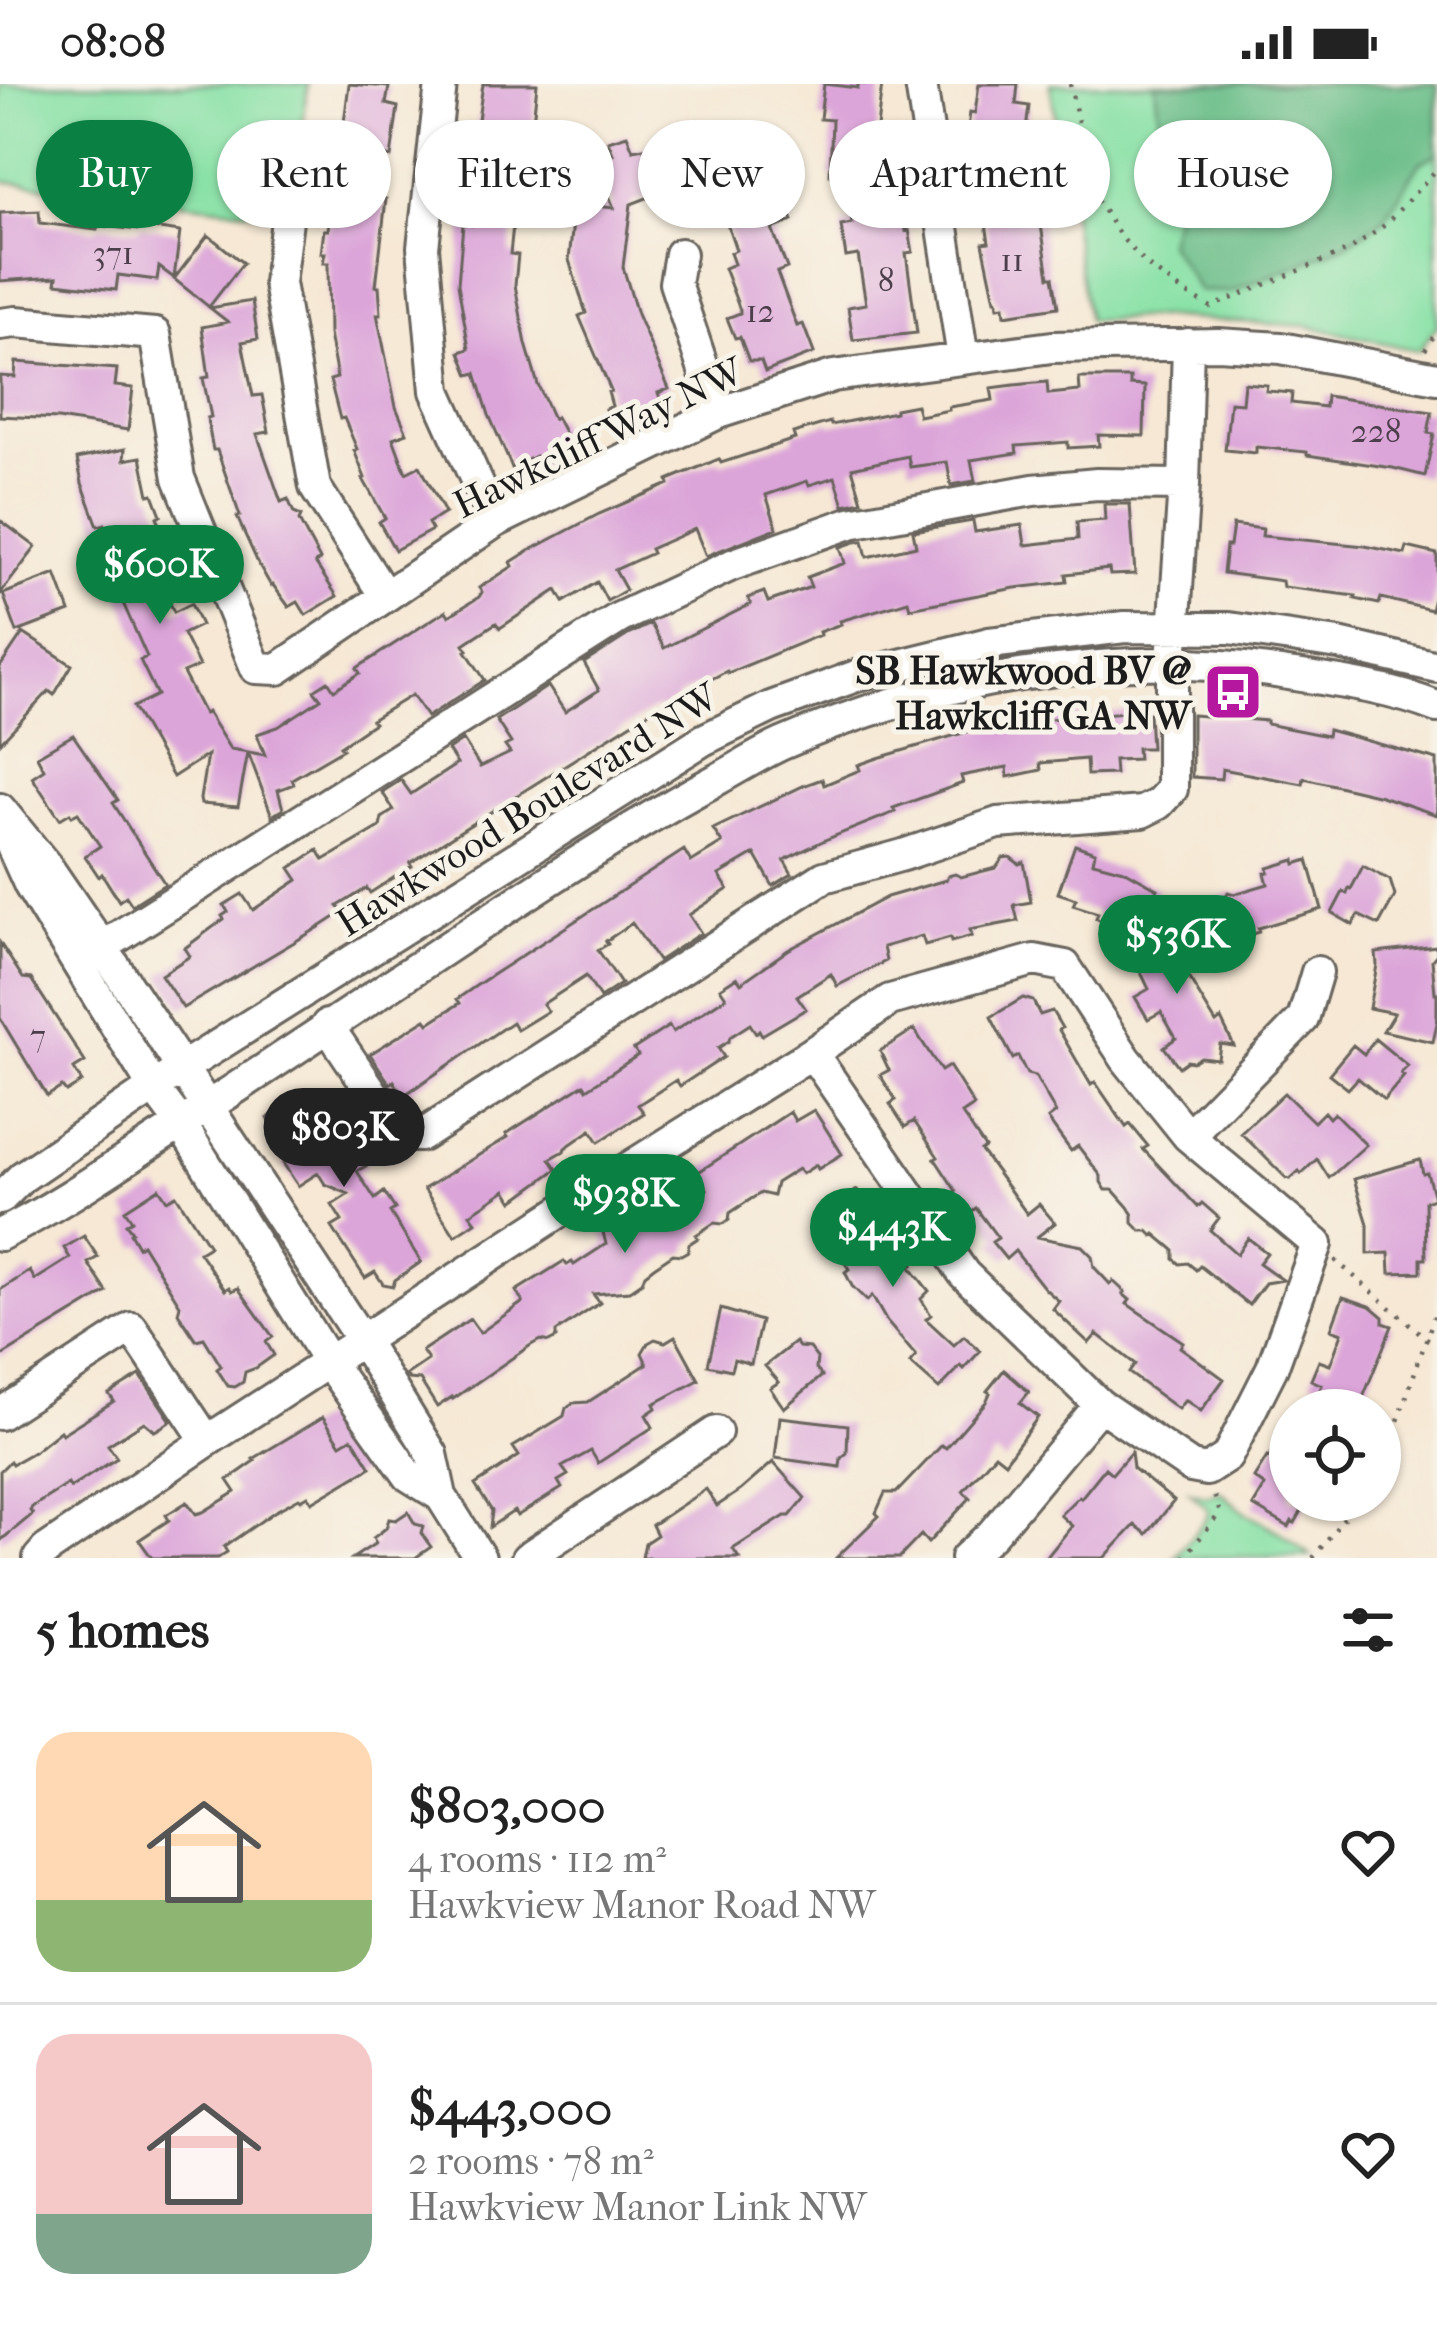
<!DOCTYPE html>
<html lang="en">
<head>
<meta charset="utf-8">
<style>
  body { margin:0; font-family:"IM FELL French Canon",serif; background:#f2f2f2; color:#222; height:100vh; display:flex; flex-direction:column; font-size:45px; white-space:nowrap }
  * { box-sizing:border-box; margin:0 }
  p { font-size:39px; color:#767676 }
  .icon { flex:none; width:66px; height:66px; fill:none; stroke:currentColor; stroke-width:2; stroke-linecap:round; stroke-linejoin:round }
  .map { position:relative; height:1474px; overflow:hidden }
  .panel { display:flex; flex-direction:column; background:#fff; flex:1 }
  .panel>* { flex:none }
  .guide { position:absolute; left:36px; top:36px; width:1365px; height:108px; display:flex; gap:24px }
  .controls { position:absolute; left:1269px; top:1305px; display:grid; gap:24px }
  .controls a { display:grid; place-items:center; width:132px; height:132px; border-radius:50%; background:#fff; box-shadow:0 3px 9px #0004; font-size:60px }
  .price { position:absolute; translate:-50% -102px; padding:0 27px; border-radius:42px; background:#0b8043; color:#fff; font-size:39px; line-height:78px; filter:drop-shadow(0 3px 6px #0008) }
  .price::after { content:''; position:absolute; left:50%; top:72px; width:36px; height:27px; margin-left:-18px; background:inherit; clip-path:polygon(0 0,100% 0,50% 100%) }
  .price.current { background:#222; color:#fff }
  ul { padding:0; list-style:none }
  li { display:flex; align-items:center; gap:36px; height:300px; padding:0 36px }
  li+li { border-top:3px solid #e0e0e0 }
  li span { display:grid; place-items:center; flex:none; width:336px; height:240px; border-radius:36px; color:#555 }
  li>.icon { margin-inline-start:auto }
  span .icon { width:144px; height:144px; fill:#fffc; stroke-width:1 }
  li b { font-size:51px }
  h2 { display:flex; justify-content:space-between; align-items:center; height:144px; padding:0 36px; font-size:51px }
  .pill { padding:0 42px; border-radius:54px; background:#fff; box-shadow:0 3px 9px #0004; font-size:42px; line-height:108px }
  .pill.current { background:#0b8043; color:#fff }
  .status { display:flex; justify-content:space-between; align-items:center; height:84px; padding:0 60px; background:#fff; direction:ltr }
  .status svg { height:33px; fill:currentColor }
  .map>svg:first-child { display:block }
  .green { fill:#87e1a6; stroke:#527e61; stroke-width:3 }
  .forest { fill:#6dbf8b; stroke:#446e54; stroke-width:3 }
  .building { fill:#dca5d9 }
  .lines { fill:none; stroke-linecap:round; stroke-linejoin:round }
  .minor-casing { stroke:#68635c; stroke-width:36 }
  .path { stroke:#68635c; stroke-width:4.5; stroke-dasharray:3 9; stroke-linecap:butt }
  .minor { stroke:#fff; stroke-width:30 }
  .labels { text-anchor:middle; stroke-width:10; stroke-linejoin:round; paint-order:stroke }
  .number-label { font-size:33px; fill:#4c3e4b }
  .street-label { font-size:39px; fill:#1c1c1c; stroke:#f7f3e8 }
  .poi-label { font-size:39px; font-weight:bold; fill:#1c1c1c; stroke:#f7f3e8; text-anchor:end }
</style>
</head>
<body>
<div class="status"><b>08:08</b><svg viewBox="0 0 49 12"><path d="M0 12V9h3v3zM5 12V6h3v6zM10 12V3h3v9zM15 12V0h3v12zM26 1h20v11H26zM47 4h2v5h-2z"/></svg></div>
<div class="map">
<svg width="1437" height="1474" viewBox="0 0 1437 1474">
  <rect width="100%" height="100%" fill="#f7f3e8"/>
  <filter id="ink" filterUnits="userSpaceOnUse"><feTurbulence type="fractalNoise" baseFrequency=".00833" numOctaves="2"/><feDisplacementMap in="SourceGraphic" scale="24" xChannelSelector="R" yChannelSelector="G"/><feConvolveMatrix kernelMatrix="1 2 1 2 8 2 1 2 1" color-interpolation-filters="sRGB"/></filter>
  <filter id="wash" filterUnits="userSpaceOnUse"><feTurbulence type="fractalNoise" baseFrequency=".004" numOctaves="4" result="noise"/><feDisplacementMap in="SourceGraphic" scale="48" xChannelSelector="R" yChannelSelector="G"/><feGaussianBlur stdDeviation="2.7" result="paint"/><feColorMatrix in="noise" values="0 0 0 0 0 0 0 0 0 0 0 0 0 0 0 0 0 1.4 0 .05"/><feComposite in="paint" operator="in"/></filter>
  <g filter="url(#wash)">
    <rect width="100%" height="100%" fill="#f6e8d4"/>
    <path class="green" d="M0 0H308L292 132 0 97Z
      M1050 0H1437V241L1419 267 1307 242 1158 233 1088 237Z
      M1190 1408 1206 1412 1221 1408 1245 1429 1280 1448 1311 1472 1174 1474 1207 1434 1208 1425Z"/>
    <path class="forest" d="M1155 0H1437V70L1420 79 1384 135 1344 162 1231 208 1199 207 1168 159 1183 97 1159 36Z"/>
    <g id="blocks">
      <path class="building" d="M349 0 389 3 386 20 398 23 391 73 384 72 379 113 386 115 376 202H379L381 230H377L396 323 407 349 393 354 406 389 420 382 445 429 428 439 432 446 395 466 379 438 385 434 363 395 365 394 354 366 357 365 344 334 340 335 330 296 337 294 329 250 328 179H323L325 169H321L324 146H328L329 137 335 138 343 85H338Z
        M483 0H537L532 48 536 49 529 103H534L531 121 515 122 510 170 518 171 515 201 526 260 538 301 553 335 556 333 573 365 540 382 535 372 512 384 489 331 476 289 469 291 460 268 469 265 458 200 463 140 472 141 477 102 469 101 472 74 465 73 468 50 476 51Z
        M824 0 858 4V0H882L876 52H885L884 101 899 99 906 147 909 146 913 168 906 169 917 249 853 256 848 223 866 220 858 171 846 173 841 142 852 140 845 92 830 91 832 36 820 35Z
        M979 0H1018L1016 20 1029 22 1024 62 1032 107H1045L1048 122 1041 123 1043 140 1041 141 1049 193H1053L1058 223 1005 231 1004 222 998 223 997 216H995L983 159 989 158 979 99 972 101 966 61 970 28 975 29Z
        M627 51 633 66 690 55 698 94 739 60 774 108 781 105 793 137 772 145 787 184 777 188 797 242 803 240 814 269 765 288 761 277H749L740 253 735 254 727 234 740 229V226L724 184 734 180 730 169 736 166 723 128 699 101 700 105 663 112 662 108 631 120 623 183 637 230 669 305 658 309 664 324 613 343 605 325 612 322 608 308 611 307 579 232 586 229 569 176 575 120 614 124 595 78 613 70 608 57Z
        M39 127 40 139 97 146 98 143 102 142 139 146V142L180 148 174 194 159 183 157 196 118 191 116 206 56 199 57 193 0 197V129Z
        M208 151 243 179 209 223 174 195Z
        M252 217 258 255 242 258 253 312 262 311 269 348 257 350 281 418 288 415 294 429 301 432 299 437 320 476 315 479 337 512 306 531 298 518 289 523 273 501 271 502 258 479 237 433 240 432 217 366H213L207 334 211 333 203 294 209 293 202 243 228 238 210 224Z
        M16 278 117 285 115 302 133 304 128 346 58 335 0 332V292L15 293Z
        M1079 294H1130V301L1145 302 1144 352 1098 351 1099 362 1068 364V358L1016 362 1017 369 971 376 975 397 951 401 947 378 910 383 908 372 852 384 862 417 844 421 835 393 809 401 807 397 766 411 777 444 706 472 695 445 650 465 652 469 615 486 626 506 607 517 597 498 564 518 557 506 500 544 496 539 464 560 468 566 466 567 485 596 427 633 412 611 371 636 374 639 340 662 343 665 292 695 294 700 278 706 283 725 272 732 248 668 265 671 257 650 278 643 321 615 314 606 328 597 334 606 360 589 357 584 436 533 446 527 449 532 479 513 482 508 479 504 513 482 511 478 527 468 599 430 669 400 668 396 719 375 721 379 795 355 793 349 830 338 831 341 895 328V325L916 321 919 332 949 326V323L993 316 991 304 1014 301 1047 298 1048 310 1080 307Z
        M1244 299 1267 301 1266 307 1292 309 1291 319 1325 323 1326 312 1432 328 1428 349 1434 350 1425 392 1393 384 1307 371V368L1256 363V369L1225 366 1230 318 1242 319Z
        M125 365 124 376 141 373 149 411 153 410 161 431 157 433 172 469 166 471 175 492 161 499 174 528 191 520 201 541 183 550 199 582 183 589 204 630 207 628 230 665 248 668 238 723 201 720 200 715 207 671 173 693 133 623 157 611 140 576 147 573 115 501 129 495 105 440 98 442 82 399 77 375Z
        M1104 420H1130L1135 490 1110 491 1109 485 1066 490 1067 498 1015 504 910 524 908 517 840 537 841 540 819 548 820 551 728 589 727 587 677 613 678 616 659 626 657 623 410 779 412 782 370 809 367 804 338 822 343 828 323 841 183 924 161 891 190 872 185 864 224 835 222 832 228 828 224 821 242 810 253 826 298 796 290 784 318 766 324 776 380 743 382 734 394 726 382 708 401 696 411 710 457 680 448 666 463 656 480 683 510 669 505 662 511 659 496 636 548 602 565 628 599 606 584 579 628 551 651 540 664 564 751 520 748 514 764 508 768 518 811 503 807 493 845 479 840 463 855 458 863 457 867 473 916 462 913 447 973 437 975 448 1022 441 1025 461 1078 455 1077 438 1105 436Z
        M0 436 36 463 0 510Z
        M1233 441 1263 445 1262 452 1365 462 1405 470 1407 463 1437 470V502L1431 526 1381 514 1379 520 1355 515 1356 512 1283 503 1282 497 1223 489 1226 462H1230Z
        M56 490 70 528 17 548 3 510Z
        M23 549 72 581 54 611 49 607 0 659V583Z
        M1135 627 1136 630 1149 629 1151 664H1137L1138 675 1114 676 1115 690 1087 691 1086 675 1040 679 1041 686 1008 693 1007 683 961 692 963 699 893 724 895 728 827 755 784 776 792 790 773 802 755 770 719 791 728 805 689 831 701 849 658 877 632 839 606 857 608 860 598 866 621 900 600 914 586 892 543 920 548 927 517 946 512 938 403 1012 394 997 390 1000 370 970 426 935 429 939 460 919 457 915 483 897 684 766 691 778 722 759 713 745 803 702 822 695 824 701 860 686 858 681 878 674 973 646 1038 636Z
        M1192 631 1267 637V640L1327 652 1328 646 1437 676V731L1381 712 1304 694 1303 700 1222 685 1221 695 1192 693Z
        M73 651 118 716 113 719 165 800 132 821 126 812 119 817 102 790 99 793 85 772 100 762 78 729 72 732 70 729 60 735 32 693 44 685 37 672Z
        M1075 761 1095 768 1093 778 1124 786 1158 805 1131 854 1096 834 1098 829 1073 821 1076 815 1058 809Z
        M1010 773 1019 780 1024 778 1031 818 1014 821 1018 837 970 846 972 852 951 858 950 854 925 861 922 852 883 863 886 877 837 902 831 890 797 912 806 925 762 951 759 946 756 949 750 940 730 953 729 957 718 964 724 973 680 1002 676 996 638 1021 644 1029 599 1058 591 1046 565 1064 564 1067 550 1075 557 1085 513 1117 506 1106 470 1130 476 1138 455 1152 424 1105 508 1053 506 1050 570 1009 584 1000 587 1005 638 971 634 965 669 942 673 948 726 913 720 904 737 893 741 899 788 866 887 813 946 796 948 792 955 790 961 793 996 784 1003 774Z
        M1295 776 1296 780 1308 776 1322 825 1258 844 1259 848 1241 853 1244 865 1219 872 1207 817 1226 812 1228 808 1234 810 1268 800 1265 789 1269 788 1268 784Z
        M1363 782 1390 796 1395 812 1379 841 1358 831 1353 841 1332 829 1343 808 1347 810 1349 804 1351 805Z
        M1173 837 1192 876 1181 881 1216 939 1221 935 1234 962 1220 960 1218 975 1201 973 1193 978 1187 977 1179 983 1164 963 1176 954 1161 928 1148 935 1135 913 1149 905 1136 878 1143 875 1134 856Z
        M0 859 23 894 31 895 85 978 74 985 82 998 66 1008 62 1003 47 1012 0 934Z
        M1437 862V870L1432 876 1435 909H1437V939L1433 958 1383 947 1394 929 1369 924 1377 881 1376 869Z
        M1023 914 1033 917 1040 931 1052 927 1062 944 1059 946 1091 1001 1095 998 1126 1043 1130 1040 1148 1062 1143 1065 1198 1123 1202 1119 1219 1134 1210 1146 1237 1170 1248 1154 1267 1169 1259 1179 1283 1196 1265 1199 1249 1221 1200 1182 1196 1186 1188 1179 1180 1180 1174 1175V1166L1155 1150 1153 1152 1148 1147H1141L1133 1139V1131L1128 1123 1113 1106H1106L1101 1098V1092L1078 1062 1071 1067 1060 1052 1048 1035 1056 1029 1035 992 1027 990 1018 972 1013 975 991 933Z
        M914 945 941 987 949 982 960 999 974 1022 962 1030 985 1064 981 1067 1009 1105 1027 1130 1039 1120 1055 1139 1037 1153 1082 1162 1092 1172 1094 1183 1110 1200 1113 1197 1125 1208 1123 1210 1130 1216 1127 1220 1183 1258 1180 1263 1224 1295 1201 1327 1185 1316 1178 1325 1129 1289 1135 1280 1097 1250 1089 1259 1053 1225 1059 1217 1045 1205 1015 1167 1006 1175 992 1158 998 1154 976 1124 967 1131 952 1110 956 1107 935 1075 938 1073 914 1037 905 1043 890 1020 896 1016 880 991 889 986 880 967Z
        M1375 955 1408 982 1401 989 1404 992 1384 1016 1358 994 1348 1005 1329 990 1353 961 1364 970Z
        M306 1008 333 1047 342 1041 366 1082 357 1087 375 1115 384 1108 395 1125 390 1128 421 1178 395 1196 393 1202 383 1200 375 1188 365 1194 332 1143 342 1137 332 1121 349 1110 325 1100 318 1089 298 1102 283 1079 289 1076 273 1052 276 1049 268 1034Z
        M1284 1009 1314 1038 1324 1028 1329 1034 1334 1029 1366 1061 1329 1094 1317 1075 1301 1090 1299 1087 1290 1095 1286 1094 1241 1049Z
        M814 1026 842 1070 818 1085 816 1081 802 1090 798 1085 776 1099 773 1112 761 1109 751 1115 730 1129 729 1136 723 1140 714 1139 696 1151 698 1154 689 1160 688 1167 681 1171 673 1170 654 1183 645 1190 642 1198 629 1207 593 1210 600 1219 556 1248V1254L549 1258 540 1256 531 1261 453 1315 452 1313 437 1323 420 1296 409 1295 406 1291 428 1276 422 1267 470 1235 480 1249 523 1218 516 1207 564 1177 567 1181 572 1178 574 1181 606 1160 603 1148 624 1134 626 1136 652 1118 662 1135 707 1105 697 1089 790 1028 795 1037Z
        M1420 1076 1423 1090 1427 1089 1434 1114 1425 1117 1426 1175H1421V1188L1390 1189 1389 1169 1368 1170V1140L1354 1095Z
        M159 1104 167 1116 176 1111 209 1162 199 1168 225 1206 229 1203 232 1207 238 1204 273 1253 266 1258 274 1271 256 1284 245 1288 243 1298 235 1303 228 1302 217 1285 221 1282 204 1254 196 1256 178 1229 180 1221 142 1160 138 1163 130 1149 132 1148 126 1140 132 1136 125 1126Z
        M857 1106 870 1126 861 1132 863 1139 887 1169 897 1161 913 1181 910 1183 929 1207 921 1215 931 1231 926 1235 954 1261 964 1252 980 1267 964 1285 961 1282 939 1305 910 1279 916 1272 887 1238 872 1212 867 1217 852 1202 845 1188 849 1185 828 1154 819 1152 820 1142 815 1133Z
        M84 1152 98 1173 88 1179 107 1208 0 1273V1206L30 1187 35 1196 70 1174 64 1164Z
        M1343 1213 1370 1222 1383 1233V1239L1392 1242 1358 1326H1331L1314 1319 1322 1301 1311 1296 1319 1277 1330 1281 1342 1249 1331 1245Z
        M721 1225 761 1237 751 1280 734 1275 731 1286 708 1281Z
        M675 1252 699 1296 654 1320 656 1324 646 1331 653 1343 598 1379 591 1367 562 1383 568 1391 558 1397 562 1404 517 1432 514 1427 490 1443 492 1427 475 1401 519 1372 513 1363 564 1332 566 1324 573 1319 588 1318 647 1280 642 1269 648 1259 655 1255 665 1258Z
        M795 1258 799 1263 809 1264 817 1274 816 1285 822 1292 784 1324 770 1304 779 1298 765 1282Z
        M1004 1286 1029 1308 1020 1319 1038 1333 1005 1378 995 1370 963 1407 970 1414 928 1459 921 1451 899 1474H836L879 1432 876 1429 885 1409H896L942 1361 946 1364 986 1318 990 1309 987 1307Z
        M140 1291 171 1337 155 1347 144 1338 108 1361 117 1374 70 1404 68 1400 32 1423 30 1427 33 1430 0 1457V1387L10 1377 12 1380 35 1367 60 1347 62 1350 114 1317 109 1310Z
        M323 1333 341 1360 351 1354 354 1356 371 1383 312 1418 308 1412 301 1416 299 1414 274 1428 224 1463 227 1468 218 1474H152L139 1456 169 1436 166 1431 187 1418 196 1430 203 1428 236 1408 228 1396 255 1377 253 1375Z
        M780 1333 848 1341 847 1369 841 1374 840 1383 775 1374Z
        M1290 1334V1416H1308L1295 1439 1292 1437 1289 1443 1253 1422 1265 1402 1254 1394 1267 1373 1269 1374Z
        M1131 1368 1133 1384 1174 1417 1147 1450 1135 1441 1104 1474H1046L1072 1442 1060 1431 1079 1412 1081 1414 1105 1384 1112 1390Z
        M773 1378 805 1414 790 1432H785L733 1465 739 1474H642L645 1459 657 1451 652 1441 706 1405 717 1422 741 1406Z
        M408 1428 415 1440 423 1442 421 1449 431 1463 415 1474H353L376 1459 373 1454 386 1444 389 1435 396 1436Z"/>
    </g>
  </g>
  <g filter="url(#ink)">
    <use href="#blocks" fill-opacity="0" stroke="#68635c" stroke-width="3"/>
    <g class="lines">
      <defs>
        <path id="minor" d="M441 0 423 163 436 307 495 438
          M921 0 963 274
          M287 136 279 199 315 403 385 512
          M680 170 675 199 718 329
          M0 240 16 238 155 250 179 394 256 584 278 585 495 438 718 329 833 292 1052 263 1218 260 1281 264 1437 294
          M0 725 48 784 102 863 363 1258 432 1370 441 1412 480 1474
          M6 749 30 802 154 1004 181 1040 329 1279 409 1392 441 1412
          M102 863 619 534 732 481 850 439 1033 406 1097 400 1184 401
          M327 941 397 1045 408 1052H421L824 793 903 771 998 739 1142 728 1158 720 1172 705V578L1184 401 1188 260
          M812 969 964 1190 1100 1321
          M1188 1052 1303 935 1317 888
          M0 1115 22 1093 182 984 703 656 771 623 859 591 989 559 1125 543 1229 544 1339 560 1437 583
          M0 1151C60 1121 114 1083 170 1047 292 969 411 886 533 807 594 767 654 729 718 695 740 683 760 670 782 660 927 596 1112 564 1269 587 1325 596 1384 602 1437 623
          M0 1330 132 1244 207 1357
          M39 1474 46 1466 207 1357 601 1101 812 969 890 916 1034 876 1065 882 1126 975 1188 1052 1317 1160 1272 1284 1227 1373 1207 1386 1191 1383 1100 1321 992 1450 966 1474
          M527 1474 716 1348"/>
      </defs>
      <use href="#minor" class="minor-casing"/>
      <path class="path" d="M1070 0 1094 112 1121 153 1148 182 1182 207 1211 223 1352 165 1386 140 1437 85
        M1425 266 1437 247
        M1335 1176 1426 1254 1437 1260
        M1380 1381 1389 1363 1437 1224
        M1184 1474 1220 1429 1213 1408
        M1313 1474 1358 1416"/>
      <use href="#minor" class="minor"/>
    </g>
  </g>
  <defs>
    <symbol id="bus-square" viewBox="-11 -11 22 22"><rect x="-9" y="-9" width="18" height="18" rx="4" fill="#b5179e" stroke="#f7f3e8"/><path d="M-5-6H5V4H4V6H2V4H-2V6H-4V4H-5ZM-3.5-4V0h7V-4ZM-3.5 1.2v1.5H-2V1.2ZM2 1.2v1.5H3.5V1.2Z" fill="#fff"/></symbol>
  </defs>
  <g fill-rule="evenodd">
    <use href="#bus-square" x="1200" y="575" width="66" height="66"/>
  </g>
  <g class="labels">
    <g class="number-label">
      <text x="113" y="180">371</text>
      <text x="1012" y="187">11</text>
      <text x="886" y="207">8</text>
      <text x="760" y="238">12</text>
      <text x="1376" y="358">228</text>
      <text x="38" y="963">7</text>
    </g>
    <g class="street-label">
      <text transform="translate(598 353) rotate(-26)" y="14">Hawkcliff Way NW</text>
      <text transform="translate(527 725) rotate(-32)" y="14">Hawkwood Boulevard NW</text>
    </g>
    <g class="poi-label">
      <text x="1191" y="600">SB Hawkwood BV @<tspan x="1191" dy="45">Hawkcliff GA NW</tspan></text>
    </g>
  </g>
</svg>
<div class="controls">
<a><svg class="icon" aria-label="locate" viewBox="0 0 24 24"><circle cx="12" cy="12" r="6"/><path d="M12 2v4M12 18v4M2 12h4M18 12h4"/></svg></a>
</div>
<b class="price" style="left:160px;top:543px">$600K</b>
<b class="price" style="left:1177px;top:913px">$536K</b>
<b class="price current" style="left:344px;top:1106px">$803K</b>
<b class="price" style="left:625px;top:1172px">$938K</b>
<b class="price" style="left:893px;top:1206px">$443K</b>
<div class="guide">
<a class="pill current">Buy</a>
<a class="pill">Rent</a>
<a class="pill">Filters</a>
<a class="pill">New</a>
<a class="pill">Apartment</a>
<a class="pill">House</a>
</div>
</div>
<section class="panel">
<h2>5 homes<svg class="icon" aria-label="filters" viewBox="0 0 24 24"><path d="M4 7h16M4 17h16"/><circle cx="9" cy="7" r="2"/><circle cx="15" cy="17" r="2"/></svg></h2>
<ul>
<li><span style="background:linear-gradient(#ffd9b3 70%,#8fb573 0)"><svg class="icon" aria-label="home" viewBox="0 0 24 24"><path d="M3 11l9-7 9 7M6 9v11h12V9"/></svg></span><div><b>$803,000</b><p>4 rooms · 112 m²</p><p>Hawkview Manor Road NW</p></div><svg class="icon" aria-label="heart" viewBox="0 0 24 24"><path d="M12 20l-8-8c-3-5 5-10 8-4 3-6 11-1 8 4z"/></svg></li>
<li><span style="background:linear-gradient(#f6c9c9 75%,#7fa58c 0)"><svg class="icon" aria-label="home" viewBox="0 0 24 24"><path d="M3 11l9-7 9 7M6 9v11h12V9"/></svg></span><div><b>$443,000</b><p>2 rooms · 78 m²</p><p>Hawkview Manor Link NW</p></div><svg class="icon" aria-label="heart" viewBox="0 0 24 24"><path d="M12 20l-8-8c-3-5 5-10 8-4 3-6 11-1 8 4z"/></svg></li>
</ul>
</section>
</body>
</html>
